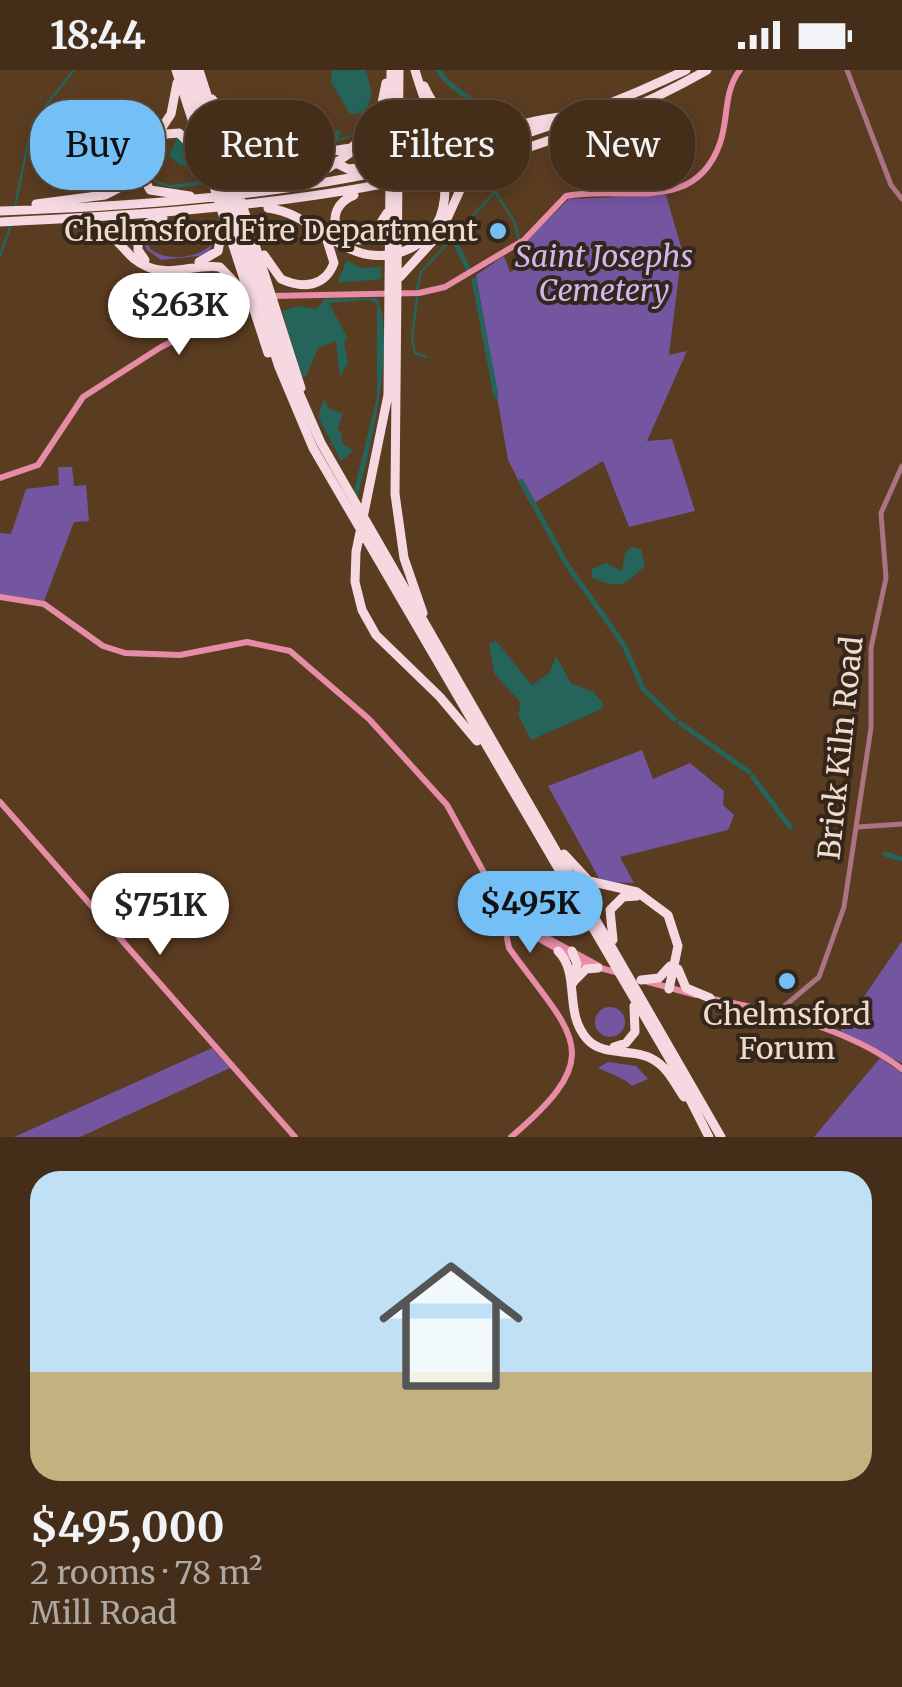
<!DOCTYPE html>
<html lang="en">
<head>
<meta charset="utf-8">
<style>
  body { margin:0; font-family:Merriweather,serif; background:#4e3926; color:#f1f3f6; height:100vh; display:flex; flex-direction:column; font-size:38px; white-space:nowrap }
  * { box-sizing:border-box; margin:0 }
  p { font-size:32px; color:#afa8a2 }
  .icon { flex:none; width:55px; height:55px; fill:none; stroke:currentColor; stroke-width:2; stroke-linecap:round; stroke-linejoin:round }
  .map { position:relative; height:1067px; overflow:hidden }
  .details { display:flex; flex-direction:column; background:#442d19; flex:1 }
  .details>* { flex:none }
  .banner { position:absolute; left:30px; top:30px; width:842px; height:90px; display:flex; gap:20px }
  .price { position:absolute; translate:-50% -85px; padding:0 22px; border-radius:35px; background:#fff; color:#222; font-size:32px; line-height:65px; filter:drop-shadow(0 2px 5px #0008) }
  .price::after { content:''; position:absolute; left:50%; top:60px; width:30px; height:22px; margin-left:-15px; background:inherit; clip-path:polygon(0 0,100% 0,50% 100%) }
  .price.on { background:#74c0f6; color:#111 }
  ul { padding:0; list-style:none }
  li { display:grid; align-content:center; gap:20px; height:530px; padding:0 30px }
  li+li { border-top:2px solid #5c4938 }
  li span { display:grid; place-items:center; height:310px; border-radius:30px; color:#555 }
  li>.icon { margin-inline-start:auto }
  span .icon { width:180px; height:180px; fill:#fffc; stroke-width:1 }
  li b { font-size:42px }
  .chip { padding:0 35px; border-radius:40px; background:#442d19; box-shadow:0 5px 15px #0003,0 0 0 2px #5c4938; font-size:35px; line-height:90px }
  .chip.on { background:#74c0f6; color:#111 }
  .status { display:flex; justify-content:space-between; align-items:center; height:70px; padding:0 50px; background:#442d19; direction:ltr }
  .status svg { height:28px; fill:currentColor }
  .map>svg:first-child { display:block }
  .green { fill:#7355a0 }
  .water { fill:#24645a }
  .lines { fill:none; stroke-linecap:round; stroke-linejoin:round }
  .stream { stroke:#24645a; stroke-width:2.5 }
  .canal { stroke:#24645a; stroke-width:5 }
  .tertiary { stroke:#ac7383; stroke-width:5 }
  .secondary { stroke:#e68ca7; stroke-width:6 }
  .motorway { stroke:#f6d9e0; stroke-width:9 }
  .poi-dot { fill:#74c0f6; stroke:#34261b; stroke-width:4 }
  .labels { text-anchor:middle; stroke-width:8; stroke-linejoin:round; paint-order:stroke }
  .poi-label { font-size:30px; fill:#eedbcc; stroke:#34261b; text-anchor:end }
  .park-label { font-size:30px; font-style:italic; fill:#cdb9f0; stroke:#34261b }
  .street-label { font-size:30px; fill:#eedbcc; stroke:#34261b }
</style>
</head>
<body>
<div class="status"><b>18:44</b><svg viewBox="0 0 49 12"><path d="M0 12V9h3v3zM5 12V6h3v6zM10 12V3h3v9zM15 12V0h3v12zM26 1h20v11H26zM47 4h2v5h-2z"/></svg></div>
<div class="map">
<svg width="902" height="1067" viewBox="0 0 902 1067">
  <rect width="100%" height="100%" fill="#5a3c21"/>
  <path class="green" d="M247 67 266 71 265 75 252 94 240 100 235 79Z
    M273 72 283 78 285 96 257 107 253 97Z
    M86 90 109 93 112 98 72 115Z
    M666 125 682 180 669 285 687 281 647 371 672 369 695 441 629 457 603 391 531 435 508 390 476 205 504 186 510 202 525 195 523 174 569 129Z
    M195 155 164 158 148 169 150 179C167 192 199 189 213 173L207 185 161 190 146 179 145 167 151 161Z
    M58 397H72L74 416 86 415 89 451 74 452 44 531 0 525V463L11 464 26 419 59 415Z
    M642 680 653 709 690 693 724 721 723 735 734 745 728 760 620 787 634 813 601 812 548 716Z
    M902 871V993L839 963Z
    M595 952a15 15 0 1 1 30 0a15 15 0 1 1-30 0Z
    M212 978 230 998 80 1067H14Z
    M880 988 902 1003V1067H814Z
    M608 992 636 996 648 1009 632 1016C623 1007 608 1003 598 998Z"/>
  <path class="water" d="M332 0H366L372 25 365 43 350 44 331 12Z
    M308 43 320 47 333 60H341L338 69 355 64 368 49C353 75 327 77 301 64L296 52Z
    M178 66 193 79 206 114C189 116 165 123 152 109L170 115 203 111 199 99 180 95 169 86Z
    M347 190 361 198 381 197V209L337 213Z
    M377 228C397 269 370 383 357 428L354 421 377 326V234L369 230 329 233 347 267 344 273 348 293 340 307 336 271 318 278 306 306H302L282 241 298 236 316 239 325 229Z
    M324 329 328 338 343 344 337 360 341 362 342 373 353 381 341 391 318 347Z
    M632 477 641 479 645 496C624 515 623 520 592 508V499L606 493 622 501 625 483Z
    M496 571 532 615 550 602 556 586 571 613 593 622 603 633 602 639 531 670 518 645 521 633 494 603 489 573Z"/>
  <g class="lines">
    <path class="stream" d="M496 123 514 151 519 169
      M15 137 32 53 74 0
      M0 186 11 155
      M417 220 421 202 503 113 507 89
      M417 227 412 269 415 283 426 287"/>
    <path class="canal" d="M438 0C453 24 485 32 497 57
      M453 168 468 199
      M474 210 496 326
      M521 411 566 493 624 575 643 619 674 649
      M680 653 749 702
      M753 707 790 757
      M885 784 902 789"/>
    <path class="tertiary" d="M847 0 891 115 902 129
      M858 757 902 754
      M775 944 819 907 844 837 871 658V578L886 508 881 443 902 396"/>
    <path class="secondary" d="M271 226 419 223 445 217 524 170 566 126C622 115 695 146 720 73 729 48 723 22 740 0
      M0 408 38 395 83 327 161 277 254 231
      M0 527 44 534 103 576 125 583 180 585 247 572 290 581 369 649 447 735 512 854 582 893 619 903
      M0 732 295 1067
      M499 828 527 857 599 896
      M507 868 509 878C573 967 610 983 511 1067
      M645 911 696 925
      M708 928C771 940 850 959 902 999"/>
    <path class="motorway" d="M176 0 268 283
      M183 0 279 297 313 378 670 990 709 1067
      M191 0 287 295 321 373 721 1067
      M199 0 301 318
      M391 0 388 325 356 482 355 512 362 540 376 565 440 627 477 671
      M399 0 395 424 404 488 423 543
      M424 16C456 86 504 53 560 47
      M212 29 234 52 331 81 351 78 372 59
      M369 64 380 43 386 13
      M155 72 166 64 179 63 198 82
      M302 76 348 99 396 94
      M230 87 236 69 252 62C270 65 316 86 285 108 274 115 257 118 245 121
      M144 90 142 105 150 120 190 126
      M271 118 321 103 360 76
      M354 125C319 140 337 181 372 167L387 143
      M36 134 105 125 123 116 171 44 177 13
      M268 138C305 143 325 171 358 182 375 188 395 186 411 178 477 146 429 50 415 0
      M0 141C247 132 460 108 686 0
      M0 152C242 140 491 123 707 0
      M75 153C126 161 117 184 148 197 172 207 196 193 220 197L242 220
      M264 185 281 209C303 219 325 217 334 193L326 167
      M145 190 138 180V163L148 153 163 148
      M199 192 218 181 223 156
      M400 207 441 162 465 109 489 92
      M564 784 589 811 637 822 668 845 678 876 669 919
      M613 870 610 840 623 827 637 826
      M558 881C581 904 563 942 587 969 604 988 634 977 654 990 668 998 675 1014 684 1027
      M572 881 577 894 573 913
      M678 899 686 918 710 928
      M641 910 659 908 670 896
      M574 911 586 899 598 898
      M614 977 626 973 635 962 634 936"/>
  </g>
  <g class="poi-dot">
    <circle cx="498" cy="161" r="10"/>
    <circle cx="787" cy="911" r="10"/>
  </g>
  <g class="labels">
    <g class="poi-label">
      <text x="478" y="171">Chelmsford Fire Department</text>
      <text x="787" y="955" text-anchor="middle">Chelmsford<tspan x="787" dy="34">Forum</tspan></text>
    </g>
    <g class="park-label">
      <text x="604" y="197">Saint Josephs<tspan x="604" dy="34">Cemetery</tspan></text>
    </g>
    <g class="street-label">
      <text transform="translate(841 678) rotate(-84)" y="10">Brick Kiln Road</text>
    </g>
  </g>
</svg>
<b class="price" style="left:179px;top:288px">$263K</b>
<b class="price on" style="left:530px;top:886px">$495K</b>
<b class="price" style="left:160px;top:888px">$751K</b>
<div class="banner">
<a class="chip on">Buy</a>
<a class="chip">Rent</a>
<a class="chip">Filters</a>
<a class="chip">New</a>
</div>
</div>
<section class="details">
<ul>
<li><span style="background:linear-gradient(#bfe0f5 65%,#c2b280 0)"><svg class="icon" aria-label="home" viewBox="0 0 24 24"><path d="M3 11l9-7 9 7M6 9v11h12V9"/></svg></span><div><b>$495,000</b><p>2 rooms · 78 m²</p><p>Mill Road</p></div></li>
</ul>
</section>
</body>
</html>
